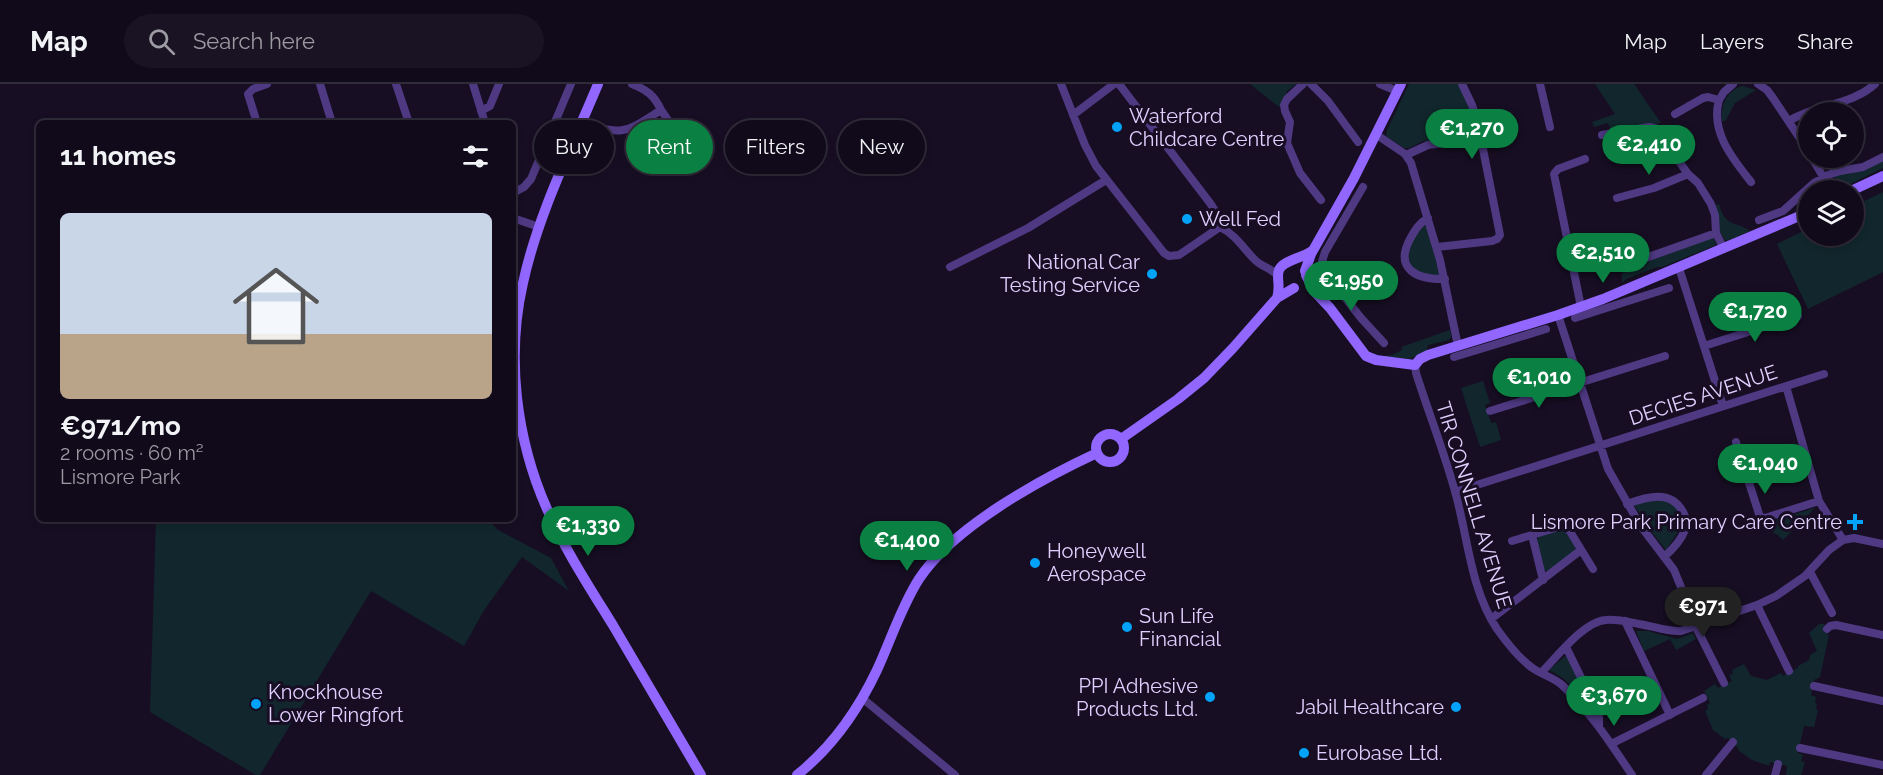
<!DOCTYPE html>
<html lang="en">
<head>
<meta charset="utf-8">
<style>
  body { margin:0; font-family:Raleway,sans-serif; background:#1a1323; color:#f1f3f6; height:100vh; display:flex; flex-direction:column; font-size:22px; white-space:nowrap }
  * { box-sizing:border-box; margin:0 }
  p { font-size:20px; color:#9c9aa2 }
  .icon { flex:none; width:33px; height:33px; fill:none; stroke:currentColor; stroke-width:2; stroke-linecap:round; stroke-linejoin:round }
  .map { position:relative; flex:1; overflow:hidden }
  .panel { position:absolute; left:36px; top:36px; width:480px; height:402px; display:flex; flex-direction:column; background:#110a1a; border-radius:9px; box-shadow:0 3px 9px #0003,0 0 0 2px #302b39 }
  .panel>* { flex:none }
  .guide { position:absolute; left:534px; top:36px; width:570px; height:54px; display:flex; gap:12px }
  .buttons { position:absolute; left:1798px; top:18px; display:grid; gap:12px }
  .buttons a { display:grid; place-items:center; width:66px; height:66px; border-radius:50%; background:#110a1a; box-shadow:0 3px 9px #0003,0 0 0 2px #302b39; font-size:30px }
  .price { position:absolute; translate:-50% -51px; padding:0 14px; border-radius:21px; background:#0b8043; color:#fff; font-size:20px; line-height:39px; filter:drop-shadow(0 2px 3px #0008) }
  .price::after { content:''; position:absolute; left:50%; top:36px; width:18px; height:14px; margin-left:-9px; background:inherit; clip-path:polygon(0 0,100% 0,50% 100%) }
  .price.on { background:#222; color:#fff }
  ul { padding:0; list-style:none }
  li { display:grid; align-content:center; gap:12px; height:318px; padding:0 24px }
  li span { display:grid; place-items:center; height:186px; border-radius:9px; color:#555 }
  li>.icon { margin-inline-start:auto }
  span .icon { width:108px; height:108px; fill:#fffc; stroke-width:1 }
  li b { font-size:26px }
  h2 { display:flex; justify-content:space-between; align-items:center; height:72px; padding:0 24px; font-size:26px }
  .pill { padding:0 21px; border-radius:27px; background:#110a1a; box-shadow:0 3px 9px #0003,0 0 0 2px #302b39; font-size:21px; line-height:54px }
  .pill.on { background:#0b8043; color:#fff }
  header { display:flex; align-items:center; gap:36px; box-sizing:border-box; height:84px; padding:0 30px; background:#110a1a; border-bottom:2px solid #302b39 }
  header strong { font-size:28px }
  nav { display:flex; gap:33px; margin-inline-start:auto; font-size:21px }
  .search { width:420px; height:54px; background:#1a1323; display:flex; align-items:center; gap:15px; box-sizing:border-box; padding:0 21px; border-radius:33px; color:#9c9aa2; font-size:22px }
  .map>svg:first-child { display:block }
  .green { fill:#11272d }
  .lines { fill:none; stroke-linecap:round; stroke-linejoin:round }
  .street { stroke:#4e3982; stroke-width:8 }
  .secondary { stroke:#9167ff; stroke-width:10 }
  .poi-dot { fill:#01a3fa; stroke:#170e23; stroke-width:2 }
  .labels { text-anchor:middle; stroke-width:6; stroke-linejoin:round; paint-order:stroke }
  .poi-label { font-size:20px; fill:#e1d0ff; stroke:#170e23; text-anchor:start }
  .street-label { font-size:20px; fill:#e1d0ff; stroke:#170e23 }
</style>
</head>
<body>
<header>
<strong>Map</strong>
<div class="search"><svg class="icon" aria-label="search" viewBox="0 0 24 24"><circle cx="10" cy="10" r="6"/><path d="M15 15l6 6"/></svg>Search here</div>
<nav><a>Map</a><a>Layers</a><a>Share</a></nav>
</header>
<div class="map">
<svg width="1883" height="691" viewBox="0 0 1883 691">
  <rect width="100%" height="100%" fill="#170e23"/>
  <path class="green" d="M1250 0H1296L1286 8 1287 10 1279 23Z
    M1409 0H1458C1466 16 1475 32 1475 50L1471 52 1423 57 1409 64H1404L1386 52 1387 46Z
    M1595 0H1634L1661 39 1611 47 1608 39 1594 43 1592 38 1615 30Z
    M1742 2 1756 6 1735 19 1726 36 1722 38C1720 22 1726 7 1742 2Z
    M1883 77V84L1846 102 1839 101 1834 91 1863 87Z
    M1883 108V188L1808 225 1777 160 1809 144V152H1854V122Z
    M1719 120C1725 144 1735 136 1750 147L1727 157C1716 149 1720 134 1716 121Z
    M1424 141 1427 142 1440 191C1402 194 1401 164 1424 141Z
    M1712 153 1714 154 1716 161 1662 183H1657L1626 195 1622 199V189L1644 182 1647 176Z
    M1450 246 1451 252 1449 256 1428 261 1427 266 1410 275 1383 272 1392 271 1402 266 1401 263Z
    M1483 297 1490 319 1485 321 1491 339 1496 338 1501 356 1480 363 1461 304Z
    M1650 415 1670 416 1678 424 1682 433V442L1666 466 1650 446 1634 421Z
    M1815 424 1783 456 1778 451 1773 449 1777 435Z
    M156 435H488L498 446 551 474 569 507 522 473 483 528 464 562 371 507 260 691H256L150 628Z
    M1563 445 1576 463 1574 467 1547 487 1543 486 1537 457 1539 452Z
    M1819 540H1824L1826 543 1823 547 1829 551 1820 593 1814 596 1811 611 1816 613 1815 619 1817 620 1816 625 1818 626 1814 643 1804 642 1798 669 1803 671 1801 677 1805 678 1801 691H1786L1787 682 1770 678 1769 682 1752 676 1738 666V664L1728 654 1725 655 1713 646 1705 627 1708 625 1707 621 1710 619 1704 607 1715 600 1718 604 1732 597 1729 591 1733 590 1732 586 1744 580 1751 592 1767 596 1781 589 1783 592 1798 584V582L1809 576 1810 571 1817 567 1809 549Z
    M1636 547H1648L1677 555 1693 549 1696 555 1676 566 1670 555 1644 567Z
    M1565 572 1569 576 1594 627 1591 628 1570 601 1563 594 1549 586Z"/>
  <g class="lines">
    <path class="street" d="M320 0 332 39
      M396 0 409 39
      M473 0 485 39
      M632 0C647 6 654 11 661 26
      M1061 0 1085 61 1096 82 1164 169 1169 172 1179 171 1220 143C1236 151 1243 164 1255 176 1262 183 1272 184 1279 193
      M1119 0 1210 119 1217 130 1220 143
      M1303 0 1287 15 1284 21 1285 27 1290 38 1287 59 1300 89 1321 116
      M1311 0 1328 17 1358 58
      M1380 0 1397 7
      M1540 0 1550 43
      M1758 0 1767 6 1773 14 1809 68
      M1719 16C1710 48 1733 75 1751 98
      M481 27 490 22 499 0
      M1675 30 1703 14 1708 13 1719 16 1724 8 1733 0
      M1073 31 1114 0
      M1789 37C1816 20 1851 22 1875 0
      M582 38C624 53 626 48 661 26L675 46 707 61
      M257 39 248 10 253 5 267 0
      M1377 51 1405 70 1411 79 1440 176 1458 262
      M1602 51 1649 43 1658 45 1671 66 1688 90 1698 99 1711 120 1715 131 1716 149 1724 165
      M1406 71 1428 61 1481 54
      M1812 74 1831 106
      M1363 103 1325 168 1321 181 1326 190 1361 234 1384 259
      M513 109 524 103 531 95 571 0
      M1617 114 1654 104 1688 90
      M513 134 539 143
      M1428 134C1419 139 1415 146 1410 155 1394 185 1417 196 1445 195
      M1759 136 1783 127 1814 99 1828 91 1840 87 1863 83 1883 73
      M1437 163 1492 157 1497 155 1500 151 1478 40 1472 21 1462 0
      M1637 177 1716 149
      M950 183 1028 144 1106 96
      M1679 184 1723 322
      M1581 223 1554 90 1558 85 1585 75
      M1558 231 1608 385 1640 441 1674 486 1697 542
      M1575 234 1669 204
      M1704 262 1798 232
      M1454 273 1546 245
      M1415 281 1416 289C1429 330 1445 370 1456 411 1468 455 1471 506 1497 545 1507 559 1520 576 1534 585 1543 591 1554 594 1562 601 1590 627 1611 660 1632 691
      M1786 302 1819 417 1843 456
      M1490 327 1665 272
      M1736 358 1760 433 1765 434 1819 417
      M1455 408 1824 290
      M1627 420C1646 413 1671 405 1683 428 1686 433 1687 440 1685 446 1681 456 1672 466 1664 473
      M1566 441 1593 485
      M1532 451 1543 496
      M1512 457 1582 436
      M1810 488 1832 529
      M1757 521 1789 587
      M1491 535 1581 466
      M1625 537 1670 631
      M1696 543 1724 599
      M1827 545 1830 542 1836 541 1883 551
      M1566 563 1597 626 1599 633V643
      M1541 589C1556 574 1584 537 1606 536 1617 535 1629 538 1639 540 1653 542 1667 548 1681 547L1757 521 1776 512 1805 492 1829 466 1843 456 1854 454 1883 460
      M1814 602 1883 617
      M862 614 955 691
      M1611 660 1703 614
      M1800 664 1883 681
      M1706 691 1733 658
      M1775 691 1778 680"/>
    <path class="secondary" d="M598 0C571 65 538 130 523 199 506 273 516 355 547 425 565 466 590 504 614 543 643 592 672 642 701 691
      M1853 106 1883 92
      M1305 187 1311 170 1354 94 1401 0
      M1306 191 1314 207 1330 224 1366 272 1376 276 1415 281 1420 275 1428 271 1558 231 1603 215 1809 128
      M1277 214C1281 202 1276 194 1279 186 1283 176 1303 174 1312 167
      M1096 364a14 14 0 1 1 28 0a14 14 0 1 1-28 0Z
      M1121 355 1178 315 1204 294 1233 264 1277 214 1294 204
      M797 691C831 664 858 626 877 586 891 556 901 523 919 495 953 443 1041 395 1097 369"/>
  </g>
  <g class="poi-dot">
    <circle cx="1117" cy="43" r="6"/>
    <circle cx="1187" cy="135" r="6"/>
    <circle cx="1152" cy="190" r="6"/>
    <path d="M1852 429h6v6h6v6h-6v6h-6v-6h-6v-6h6z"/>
    <circle cx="1035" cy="479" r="6"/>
    <circle cx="1127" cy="543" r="6"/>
    <circle cx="1210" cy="613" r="6"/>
    <circle cx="256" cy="620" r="6"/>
    <circle cx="1456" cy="623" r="6"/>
    <circle cx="1304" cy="669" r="6"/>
  </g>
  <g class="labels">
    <g class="poi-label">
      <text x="1129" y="39">Waterford<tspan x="1129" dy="23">Childcare Centre</tspan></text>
      <text x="1199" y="142">Well Fed</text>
      <text x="1140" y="185" text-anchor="end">National Car<tspan x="1140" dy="23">Testing Service</tspan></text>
      <text x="1842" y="445" text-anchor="end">Lismore Park Primary Care Centre</text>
      <text x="1047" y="474">Honeywell<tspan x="1047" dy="23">Aerospace</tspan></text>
      <text x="1139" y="539">Sun Life<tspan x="1139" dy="23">Financial</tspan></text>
      <text x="1198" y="609" text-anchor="end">PPI Adhesive<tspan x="1198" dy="23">Products Ltd.</tspan></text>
      <text x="268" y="615">Knockhouse<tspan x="268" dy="23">Lower Ringfort</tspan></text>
      <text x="1444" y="630" text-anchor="end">Jabil Healthcare</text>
      <text x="1316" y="676">Eurobase Ltd.</text>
    </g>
    <g class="street-label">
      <text transform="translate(1703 311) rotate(-18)" y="7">DECIES AVENUE</text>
      <text transform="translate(1474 421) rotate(73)" y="7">TIR CONNELL AVENUE</text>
    </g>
  </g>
</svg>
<div class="buttons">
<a><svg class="icon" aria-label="locate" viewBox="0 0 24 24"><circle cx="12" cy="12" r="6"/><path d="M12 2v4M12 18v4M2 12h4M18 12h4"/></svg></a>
<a><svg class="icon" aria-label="layers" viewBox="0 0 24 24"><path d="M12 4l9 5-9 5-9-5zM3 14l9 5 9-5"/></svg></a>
</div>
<b class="price" style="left:1472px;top:76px">€1,270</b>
<b class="price" style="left:1649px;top:92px">€2,410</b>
<b class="price" style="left:1603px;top:200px">€2,510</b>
<b class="price" style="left:1351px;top:228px">€1,950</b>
<b class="price" style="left:1755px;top:259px">€1,720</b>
<b class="price" style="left:1539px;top:325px">€1,010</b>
<b class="price" style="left:1765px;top:411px">€1,040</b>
<b class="price" style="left:588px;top:473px">€1,330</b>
<b class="price" style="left:907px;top:488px">€1,400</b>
<b class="price on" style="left:1703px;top:554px">€971</b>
<b class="price" style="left:1614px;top:643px">€3,670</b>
<div class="guide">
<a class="pill">Buy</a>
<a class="pill on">Rent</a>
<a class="pill">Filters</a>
<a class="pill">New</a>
</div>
<section class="panel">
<h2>11 homes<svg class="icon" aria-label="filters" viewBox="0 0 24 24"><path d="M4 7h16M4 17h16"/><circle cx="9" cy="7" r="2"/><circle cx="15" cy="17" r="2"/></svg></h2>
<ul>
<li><span style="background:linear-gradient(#c9d6e8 65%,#b9a48a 0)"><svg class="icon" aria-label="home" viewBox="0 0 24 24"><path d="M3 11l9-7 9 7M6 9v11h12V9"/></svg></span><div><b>€971/mo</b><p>2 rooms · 60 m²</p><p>Lismore Park</p></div></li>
</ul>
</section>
</div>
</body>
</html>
